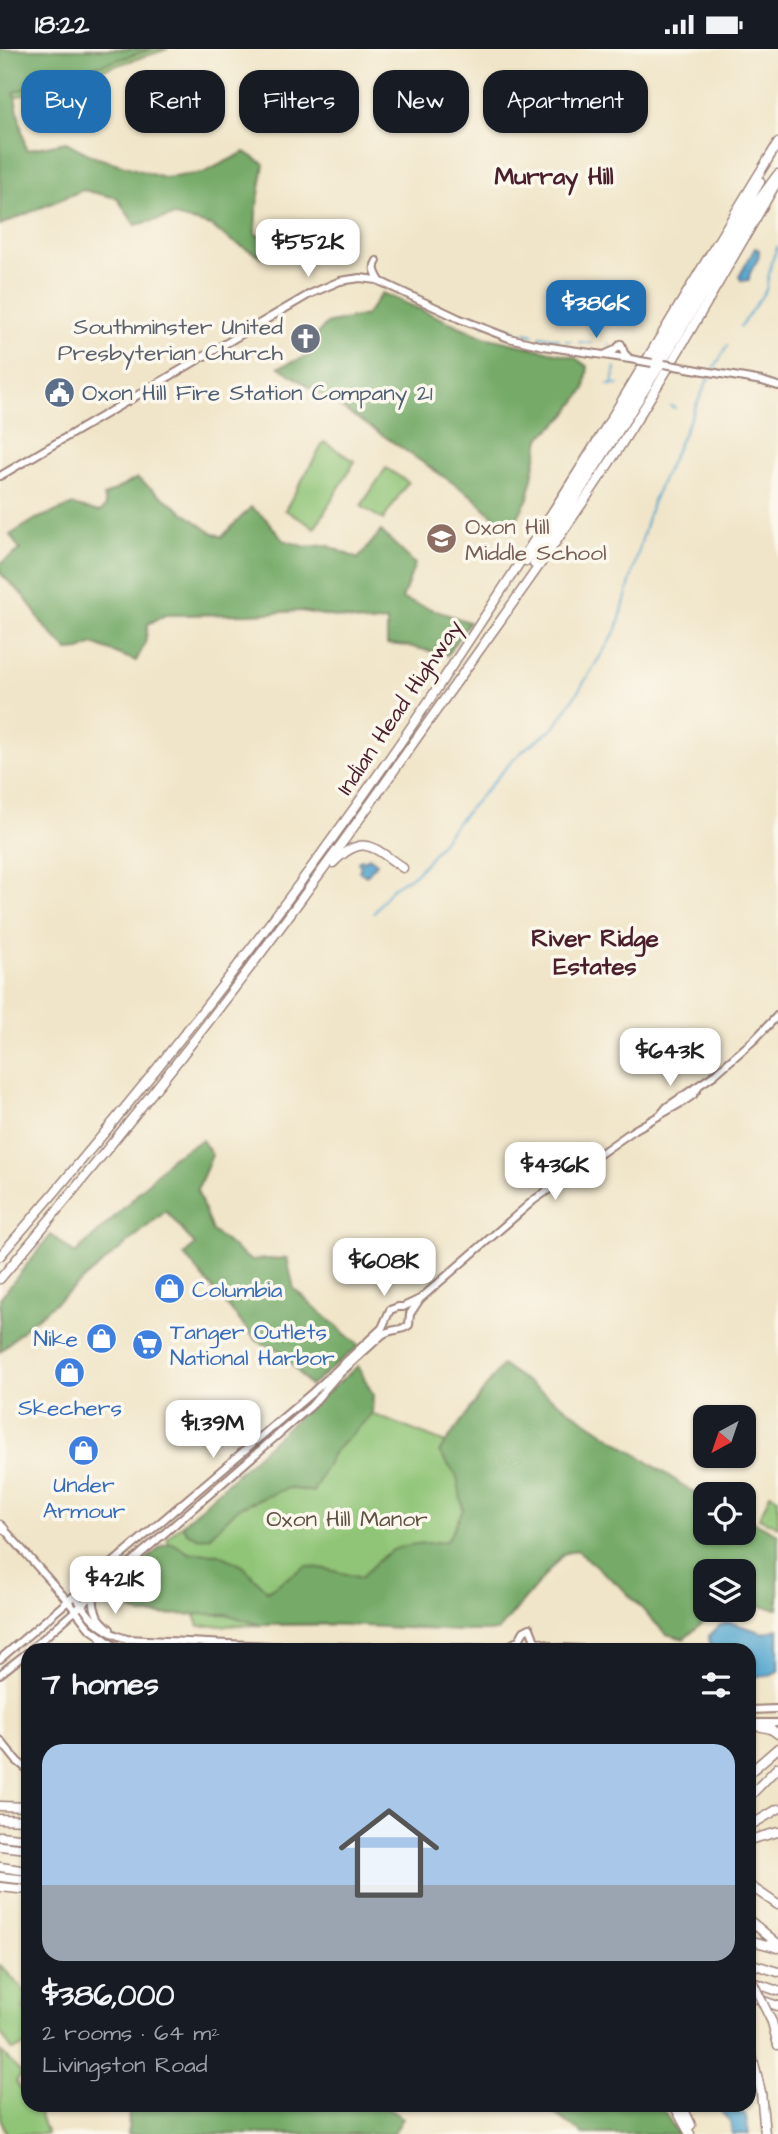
<!DOCTYPE html>
<html lang="en">
<head>
<meta charset="utf-8">
<style>
  body { margin:0; font-family:"Architects Daughter",sans-serif; background:#242831; color:#f1f3f6; height:100vh; display:flex; flex-direction:column; font-size:26px; white-space:nowrap }
  * { box-sizing:border-box; margin:0 }
  p { font-size:23px; color:#9ea1a6 }
  .icon { flex:none; width:38px; height:38px; fill:none; stroke:currentColor; stroke-width:2; stroke-linecap:round; stroke-linejoin:round }
  .map { position:relative; flex:1; overflow:hidden }
  .details { position:absolute; left:21px; top:1594px; width:735px; height:469px; display:flex; flex-direction:column; background:#171b24; border-radius:21px; box-shadow:0 2px 5px #0004 }
  .details>* { flex:none }
  .banner { position:absolute; left:21px; top:21px; width:737px; height:63px; display:flex; gap:14px }
  .needle { width:46px; rotate:220deg }
  .buttons { position:absolute; left:693px; top:1356px; display:grid; gap:14px }
  .buttons a { display:grid; place-items:center; width:63px; height:63px; border-radius:14px; background:#171b24; box-shadow:0 2px 5px #0004; font-size:35px }
  .price { position:absolute; translate:-50% -60px; padding:0 16px; border-radius:14px; background:#fff; color:#222; font-size:23px; line-height:46px; filter:drop-shadow(0 2px 4px #0008) }
  .price::after { content:''; position:absolute; left:50%; top:42px; width:21px; height:16px; margin-left:-10px; background:inherit; clip-path:polygon(0 0,100% 0,50% 100%) }
  .price.current { background:#1f6fb2; color:#fff }
  ul { padding:0; list-style:none }
  li { display:grid; align-content:center; gap:14px; height:371px; padding:0 21px }
  li+li { border-top:2px solid #363941 }
  li span { display:grid; place-items:center; height:217px; border-radius:21px; color:#555 }
  li>.icon { margin-inline-start:auto }
  span .icon { width:126px; height:126px; fill:#fffc; stroke-width:1 }
  li b { font-size:30px }
  h2 { display:flex; justify-content:space-between; align-items:center; height:84px; padding:0 21px; font-size:30px }
  .tag { padding:0 24px; border-radius:21px; background:#171b24; box-shadow:0 2px 5px #0004; font-size:24px; line-height:63px }
  .tag.current { background:#1f6fb2; color:#fff }
  .status { display:flex; justify-content:space-between; align-items:center; height:49px; padding:0 35px; background:#171b24; direction:ltr }
  .status svg { height:19px; fill:currentColor }
  .map>svg:first-child { display:block }
  .green { fill:#90c577; stroke:#6d7251; stroke-width:2 }
  .forest { fill:#74aa68; stroke:#5f644a; stroke-width:2 }
  .water { fill:#53a6ce; stroke:#4e627c; stroke-width:2 }
  .lines { fill:none; stroke-linecap:round; stroke-linejoin:round }
  .stream { stroke:#53a6ce; stroke-width:2 }
  .secondary-casing { stroke:#9d827a; stroke-width:10 }
  .highway-casing { stroke:#9d827a; stroke-width:11 }
  .secondary { stroke:#fff; stroke-width:6 }
  .highway { stroke:#fff; stroke-width:8 }
  .secondary-bridge-casing { stroke:#9d827a; stroke-width:10; stroke-linecap:butt }
  .highway-bridge-casing { stroke:#9d827a; stroke-width:11; stroke-linecap:butt }
  .secondary-bridge { stroke:#fff; stroke-width:6 }
  .highway-bridge { stroke:#fff; stroke-width:8 }
  .labels { text-anchor:middle; stroke-width:7; stroke-linejoin:round; paint-order:stroke }
  .worship-label { font-size:23px; fill:#5b616d; stroke:#fbf7ec; text-anchor:end }
  .service-label { font-size:23px; fill:#4e5e75; stroke:#fbf7ec; text-anchor:start }
  .education-label { font-size:23px; fill:#785e54; stroke:#fbf7ec; text-anchor:start }
  .street-label { font-size:23px; fill:#4a1f2b; stroke:#fbf7ec }
  .shop-label { font-size:23px; fill:#366cbe; stroke:#fbf7ec; text-anchor:start }
  .park-label { font-size:23px; fill:#5f5142; stroke:#fbf7ec }
  .neighbourhood-label { font-size:24px; font-weight:bold; fill:#4a1f2b; stroke:#fbf7ec }
</style>
</head>
<body>
<div class="status"><b>18:22</b><svg viewBox="0 0 49 12"><path d="M0 12V9h3v3zM5 12V6h3v6zM10 12V3h3v9zM15 12V0h3v12zM26 1h20v11H26zM47 4h2v5h-2z"/></svg></div>
<div class="map">
<svg width="778" height="2085" viewBox="0 0 778 2085">
  <rect width="100%" height="100%" fill="#fbf7ec"/>
  <filter id="ink" filterUnits="userSpaceOnUse"><feTurbulence type="fractalNoise" baseFrequency=".0143" numOctaves="2"/><feDisplacementMap in="SourceGraphic" scale="14" xChannelSelector="R" yChannelSelector="G"/><feConvolveMatrix kernelMatrix="1 2 1 2 8 2 1 2 1" color-interpolation-filters="sRGB"/></filter>
  <filter id="wash" filterUnits="userSpaceOnUse"><feTurbulence type="fractalNoise" baseFrequency=".00686" numOctaves="4" result="noise"/><feDisplacementMap in="SourceGraphic" scale="28" xChannelSelector="R" yChannelSelector="G"/><feGaussianBlur stdDeviation="1.57" result="paint"/><feColorMatrix in="noise" values="0 0 0 0 0 0 0 0 0 0 0 0 0 0 0 0 0 1.4 0 .05"/><feComposite in="paint" operator="in"/></filter>
  <g filter="url(#wash)">
    <rect width="100%" height="100%" fill="#f0e5c8"/>
    <path class="green" d="M0 0H168L0 53Z
      M324 393 355 412 315 479 285 461Z
      M386 419 408 433 383 471 361 457Z
      M338 1334 372 1365 446 1394 478 1429 450 1574 199 1577 167 1489Z
      M770 1445 778 1449V1478L759 1469Z
      M0 1916 28 1946V1953L23 1959 28 1967V2000L25 1996 13 2002 0 1983Z
      M1 2003 22 2025 16 2032 28 2056H36L47 2085H7L0 2069Z"/>
    <path class="forest" d="M0 0H153L14 43 26 101 66 93 92 107 164 129 203 124 245 103 264 115 256 164 255 185 284 196 282 208H262L230 191 211 177 174 167 135 176 117 149 83 141 0 176Z
      M382 244 484 288 574 308 588 318 585 340 565 367 540 389 528 449 510 483 472 447 381 385 279 318 306 308 315 300 318 284 326 275 366 266Z
      M137 429 209 482 222 488 251 458 266 470 283 491 306 498 327 496 358 510 381 482 415 515 402 550 469 573 447 606 408 597 387 595V572L371 574 300 562 252 565 165 566 148 575 145 595 136 612 93 595 80 601 68 602 44 577 24 547 0 524V515L20 501 10 486 36 470 73 456 100 463 106 457 104 447Z
      M202 1091 212 1106 197 1141 212 1182 250 1211 287 1209 294 1240 359 1297 310 1337 281 1302 257 1292 184 1206 195 1196 166 1162 27 1277 0 1303V1249L51 1186 75 1205 129 1154 172 1108Z
      M502 1316 690 1441 705 1448V1484H744V1468L778 1485V1560L753 1556 744 1558V1522H705V1561H728L714 1564 684 1590 666 1585 624 1541 577 1501 563 1505 498 1582H461L326 1575 260 1576 226 1565 141 1566 123 1556 116 1538 163 1496 173 1494 189 1504 219 1505 243 1517 267 1542 306 1517 326 1520 361 1529C394 1492 401 1497 447 1492L463 1461 457 1428 439 1403Z
      M358 1317 373 1346 372 1365 333 1404 313 1443 288 1439 238 1459 209 1488 199 1489 188 1484 182 1476 295 1371Z
      M125 2056H382L403 2069 394 2085H128L129 2061Z
      M542 2056H660L678 2085H583Z"/>
    <path class="water" d="M755 199 759 201C760 216 748 218 749 231L742 232 739 228Z
      M369 808 377 814 366 827 359 822 361 817 358 813 361 810 365 812Z
      M729 1573 764 1584 778 1580V1622L768 1627 749 1628V1601H715L709 1592V1587L720 1576Z
      M719 2056H737L746 2068 749 2085H732L730 2072 722 2064Z"/>
    <g class="lines">
      <path class="stream" d="M484 276 485 272 490 274
        M740 278 766 241 771 214 778 197
        M505 279 516 282
        M525 284 533 286
        M540 287 559 290
        M566 292H571
        M579 293 591 294
        M608 295 610 296
        M713 321 728 296
        M607 336H619
        M612 336 615 318
        M670 357 675 359
        M374 864 391 840 416 824 429 810 453 778 511 713 526 699 554 679 588 627 617 580 652 454 710 326"/>
    </g>
  </g>
  <g filter="url(#ink)">
    <g class="lines">
      <defs>
        <path id="secondary" d="M377 212C372 219 376 225 380 232
          M606 305 615 301 621 295 624 304 629 309
          M693 320 762 332 778 337
          M0 427 310 245 340 232 360 229 377 231 460 270 509 289 544 297 630 310
          M662 1064 667 1058 714 1026 755 990 778 966
          M4 1480 68 1552 89 1579 120 1601
          M94 1545C92 1561 98 1570 110 1580
          M75 1546C88 1568 102 1583 127 1590L271 1597 524 1600 561 1599 602 1601
          M505 1599 519 1591 524 1582 530 1579 535 1592 549 1596
          M30 1601 311 1357 336 1328 382 1286C391 1279 401 1283 409 1276L410 1265 420 1250
          M154 1601H175
          M200 1601 219 1597
          M0 1610 313 1343 382 1279 390 1261 398 1258H403L420 1250 534 1151 634 1081 683 1053 693 1046 698 1039
          M0 1625 28 1603
          M749 1661 778 1660
          M754 1674H778
          M0 1691 17 1712 28 1721"/>
        <path id="highway" d="M526 512 567 451 654 314 760 133
          M534 515 661 315 758 152 778 125
          M333 814C364 783 374 799 403 819
          M0 1207C152 1032 296 848 426 656 485 567 545 477 601 386 660 289 718 191 778 94
          M0 1230C109 1100 216 968 315 831 365 764 412 695 461 627 514 552 569 477 619 399 675 311 726 221 778 131
          M0 1476 4 1480
          M101 1589 114 1601
          M749 1675 771 1680 778 1685
          M749 1724 778 1699
          M749 1748 778 1718
          M0 1757 28 1758
          M0 1770 28 1771
          M749 1777 778 1760
          M0 1787 28 1790
          M749 1791 778 1783
          M0 1797 28 1800
          M0 1818 28 1822
          M0 1828 28 1831
          M749 1836 778 1856
          M0 1838 28 1841
          M749 1871 778 1895
          M749 1891 778 1899
          M749 1914 778 1923
          M749 1932 778 1942
          M749 1947 778 1957
          M772 1973 778 1996
          M749 1995 761 2043 765 2085
          M674 2056 690 2085
          M682 2056 691 2076"/>
      </defs>
      <use href="#secondary" class="secondary-casing"/>
      <use href="#highway" class="highway-casing"/>
      <use href="#secondary" class="secondary"/>
      <use href="#highway" class="highway"/>
      <defs>
        <path id="secondary-bridge" d="M630 310 652 314
          M664 315 693 320"/>
        <path id="highway-bridge" d="M749 1926 772 1973"/>
      </defs>
      <use href="#secondary-bridge" class="secondary-bridge-casing"/>
      <use href="#highway-bridge" class="highway-bridge-casing"/>
      <use href="#secondary-bridge" class="secondary-bridge"/>
      <use href="#highway-bridge" class="highway-bridge"/>
    </g>
  </g>
  <defs>
    <symbol id="church-disc" viewBox="-11 -11 22 22"><circle r="9.5" fill="#6b7280" stroke="#fbf7ec"/><path d="M-1.2-6h2.4v3.5h3.3v2.4h-3.3V6h-2.4V-.1h-3.3v-2.4h3.3Z" fill="#fff"/></symbol>
    <symbol id="civic-disc" viewBox="-11 -11 22 22"><circle r="9.5" fill="#5c6f8a" stroke="#fbf7ec"/><path d="M-.6-6.5H3V-4.5H.6V-3L4-1V1h2V6H-6V1h2V-1L-.6-3ZM-1.2 2.5V6h2.4V2.5Z" fill="#fff"/></symbol>
    <symbol id="school-disc" viewBox="-11 -11 22 22"><circle r="9.5" fill="#8d6e63" stroke="#fbf7ec"/><path d="M0-5L7-2L0 1L-7-2ZM-4 1L0 2.5L4 1V4Q0 6-4 4Z" fill="#fff"/></symbol>
    <symbol id="shop-disc" viewBox="-11 -11 22 22"><circle r="9.5" fill="#3f7fe0" stroke="#fbf7ec"/><path d="M-5-2.5h2.3a2.7 3.5 0 0 1 5.4 0H5L5.5 6h-11ZM-1.5-2.5h3a1.5 2.3 0 0 0-3 0Z" fill="#fff"/></symbol>
    <symbol id="supermarket-disc" viewBox="-11 -11 22 22"><circle r="9.5" fill="#3f7fe0" stroke="#fbf7ec"/><path d="M-6-5.5h2.5l.6 2H6L4.5 2H-2.5L-4.4-4H-6ZM-1.5 3.2a1.3 1.3 0 1 0 .1 0ZM3 3.2a1.3 1.3 0 1 0 .1 0Z" fill="#fff"/></symbol>
  </defs>
  <g fill-rule="evenodd">
    <use href="#church-disc" x="288" y="272" width="35" height="35"/>
    <use href="#civic-disc" x="42" y="326" width="35" height="35"/>
    <use href="#school-disc" x="424" y="472" width="35" height="35"/>
    <use href="#shop-disc" x="152" y="1222" width="35" height="35"/>
    <use href="#shop-disc" x="84" y="1272" width="35" height="35"/>
    <use href="#supermarket-disc" x="130" y="1278" width="35" height="35"/>
    <use href="#shop-disc" x="52" y="1306" width="35" height="35"/>
    <use href="#shop-disc" x="66" y="1384" width="35" height="35"/>
  </g>
  <g class="labels">
    <g class="worship-label">
      <text x="283" y="285">Southminster United<tspan x="283" dy="26">Presbyterian Church</tspan></text>
    </g>
    <g class="service-label">
      <text x="82" y="351">Oxon Hill Fire Station Company 21</text>
    </g>
    <g class="education-label">
      <text x="465" y="485">Oxon Hill<tspan x="465" dy="26">Middle School</tspan></text>
    </g>
    <g class="street-label">
      <text transform="translate(399 658) rotate(-56)" y="8">Indian Head Highway</text>
    </g>
    <g class="shop-label">
      <text x="192" y="1248">Columbia</text>
      <text x="170" y="1290">Tanger Outlets<tspan x="170" dy="26">National Harbor</tspan></text>
      <text x="78" y="1297" text-anchor="end">Nike</text>
      <text x="70" y="1366" text-anchor="middle">Skechers</text>
      <text x="84" y="1443" text-anchor="middle">Under<tspan x="84" dy="26">Armour</tspan></text>
    </g>
    <g class="park-label">
      <text x="347" y="1477">Oxon Hill Manor</text>
    </g>
    <g class="neighbourhood-label">
      <text x="554" y="135">Murray Hill</text>
      <text x="595" y="897">River Ridge<tspan x="595" dy="28">Estates</tspan></text>
    </g>
  </g>
</svg>
<div class="buttons">
<a><svg class="needle" viewBox="-14 -14 28 28"><path d="M0-13l5 13h-10z" fill="#e53935"/><path d="M0 13l5-13h-10z" fill="#9ea1a6"/></svg></a>
<a><svg class="icon" aria-label="locate" viewBox="0 0 24 24"><circle cx="12" cy="12" r="6"/><path d="M12 2v4M12 18v4M2 12h4M18 12h4"/></svg></a>
<a><svg class="icon" aria-label="layers" viewBox="0 0 24 24"><path d="M12 4l9 5-9 5-9-5zM3 14l9 5 9-5"/></svg></a>
</div>
<b class="price" style="left:308px;top:230px">$552K</b>
<b class="price current" style="left:596px;top:291px">$386K</b>
<b class="price" style="left:670px;top:1039px">$643K</b>
<b class="price" style="left:555px;top:1153px">$436K</b>
<b class="price" style="left:384px;top:1249px">$608K</b>
<b class="price" style="left:213px;top:1411px">$1.39M</b>
<b class="price" style="left:115px;top:1567px">$421K</b>
<div class="banner">
<a class="tag current">Buy</a>
<a class="tag">Rent</a>
<a class="tag">Filters</a>
<a class="tag">New</a>
<a class="tag">Apartment</a>
</div>
<section class="details">
<h2>7 homes<svg class="icon" aria-label="filters" viewBox="0 0 24 24"><path d="M4 7h16M4 17h16"/><circle cx="9" cy="7" r="2"/><circle cx="15" cy="17" r="2"/></svg></h2>
<ul>
<li><span style="background:linear-gradient(#a9c7e8 65%,#9aa5b1 0)"><svg class="icon" aria-label="home" viewBox="0 0 24 24"><path d="M3 11l9-7 9 7M6 9v11h12V9"/></svg></span><div><b>$386,000</b><p>2 rooms · 64 m²</p><p>Livingston Road</p></div></li>
</ul>
</section>
</div>
</body>
</html>
